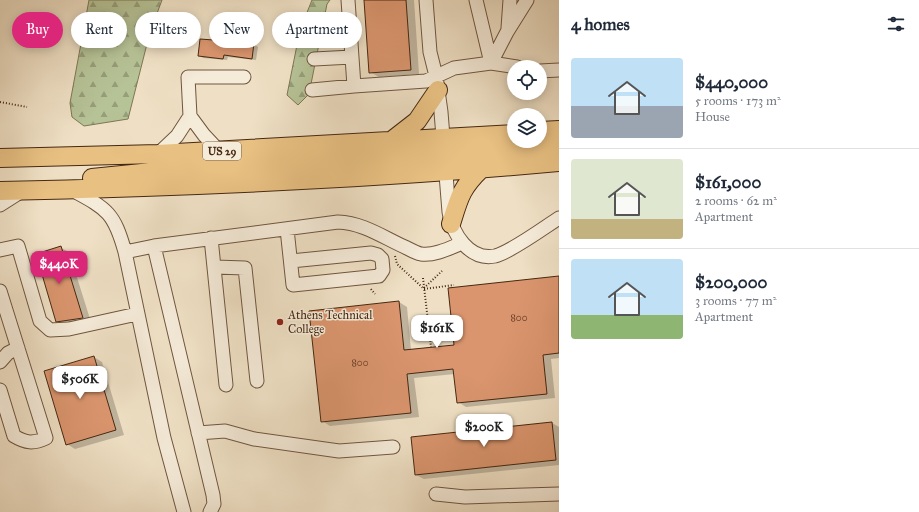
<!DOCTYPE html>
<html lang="en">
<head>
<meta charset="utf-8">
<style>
  body { margin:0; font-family:"IM FELL Great Primer",serif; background:#f6f6f7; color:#1f2937; height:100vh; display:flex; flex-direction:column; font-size:15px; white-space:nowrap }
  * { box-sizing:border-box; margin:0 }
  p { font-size:13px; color:#747a83 }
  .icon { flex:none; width:22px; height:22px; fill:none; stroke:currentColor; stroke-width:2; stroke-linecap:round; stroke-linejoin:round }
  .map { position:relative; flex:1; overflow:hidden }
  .details { display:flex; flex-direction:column; background:#fff; width:360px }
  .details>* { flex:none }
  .banner { position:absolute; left:12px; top:12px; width:380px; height:36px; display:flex; gap:8px }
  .tools { position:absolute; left:507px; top:60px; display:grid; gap:8px }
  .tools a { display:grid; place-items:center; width:40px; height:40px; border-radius:50%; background:#fff; box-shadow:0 2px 10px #0003; font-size:20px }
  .price { position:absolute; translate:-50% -34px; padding:0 9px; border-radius:8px; background:#fff; color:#222; font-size:13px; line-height:26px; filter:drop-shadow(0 1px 2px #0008) }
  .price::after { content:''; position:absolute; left:50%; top:24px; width:12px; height:9px; margin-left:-6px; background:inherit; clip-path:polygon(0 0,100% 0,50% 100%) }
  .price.active { background:#db2777; color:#fff }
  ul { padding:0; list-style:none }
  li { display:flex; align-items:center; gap:12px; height:100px; padding:0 12px }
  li+li { border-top:1px solid #e0e1e3 }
  li span { display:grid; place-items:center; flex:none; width:112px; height:80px; border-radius:4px; color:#555 }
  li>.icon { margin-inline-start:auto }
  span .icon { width:48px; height:48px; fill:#fffc; stroke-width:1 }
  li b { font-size:17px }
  h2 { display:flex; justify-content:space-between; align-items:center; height:48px; padding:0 12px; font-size:17px }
  .chip { padding:0 14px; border-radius:18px; background:#fff; box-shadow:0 2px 10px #0003; font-size:14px; line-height:36px }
  .chip.active { background:#db2777; color:#fff }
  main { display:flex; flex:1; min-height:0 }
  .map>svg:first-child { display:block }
  .forest { fill:url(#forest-firs); stroke:#7e7654 }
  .shadow { fill:#0003 }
  .building { fill:#da956e; stroke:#462812 }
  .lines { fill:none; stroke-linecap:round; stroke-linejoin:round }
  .minor-casing { stroke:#70563f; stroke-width:15 }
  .highway-casing { stroke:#462812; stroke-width:20 }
  .path { stroke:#462812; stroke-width:2; stroke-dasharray:1 2; stroke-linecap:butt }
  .minor { stroke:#f5ebd9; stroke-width:13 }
  .highway { stroke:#e8c082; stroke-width:18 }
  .poi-dot { fill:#8f2418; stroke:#f5ebd9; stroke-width:1.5 }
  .labels { text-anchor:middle; stroke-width:3; stroke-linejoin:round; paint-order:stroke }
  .number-label { font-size:10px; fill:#6b4329 }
  .shield { fill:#f5ebd9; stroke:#7a624e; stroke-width:1 }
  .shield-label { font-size:11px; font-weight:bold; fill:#462812 }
  .poi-label { font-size:12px; fill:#462812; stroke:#f5ebd9; text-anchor:start }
</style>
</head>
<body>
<main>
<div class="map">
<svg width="559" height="512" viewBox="0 0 559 512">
  <defs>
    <pattern id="forest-firs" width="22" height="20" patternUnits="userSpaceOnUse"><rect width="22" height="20" fill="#b6c397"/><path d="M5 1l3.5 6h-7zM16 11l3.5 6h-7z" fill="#969e7a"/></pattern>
  </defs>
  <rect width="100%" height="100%" fill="#efe0c5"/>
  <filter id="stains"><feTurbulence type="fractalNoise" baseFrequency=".005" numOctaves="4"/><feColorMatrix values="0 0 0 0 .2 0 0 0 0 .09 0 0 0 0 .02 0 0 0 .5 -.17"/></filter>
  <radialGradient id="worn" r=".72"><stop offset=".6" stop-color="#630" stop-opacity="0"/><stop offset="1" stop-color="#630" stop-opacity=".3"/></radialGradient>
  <path class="forest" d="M89 0H162L150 32 128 119 84 126 72 117 70 103Z
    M312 0H330L327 4 309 94 298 105 287 95 300 30Z"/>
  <path class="shadow" d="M365 0H414L419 74 379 77 370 72Z
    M254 44 258 47 256 60 228 57 227 60 203 58 199 55Z
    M61 248 69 252 91 322 65 326 57 321Z
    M559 277V358L551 359 555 398 466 407 458 402 455 374 414 378 419 417 330 426 322 421 399 302 407 307 411 350 455 346Z
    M94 357 102 362 124 435 75 449 67 444Z
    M552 423 559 427V465L424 479 416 475Z"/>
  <path class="building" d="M364 0H406L411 70 369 73Z
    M200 39 254 43 252 59 224 55 223 59 198 56Z
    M61 246 83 318 56 322 36 254Z
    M559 276V353L543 355 547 394 457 403 453 369 407 374 411 413 321 422 309 311 399 301 404 350 454 345 448 288Z
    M94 356 116 430 66 445 44 371Z
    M552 422 556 460 415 475 411 437Z"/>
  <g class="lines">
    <defs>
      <path id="minor" d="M348 0 354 86 426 81 454 68 491 63 517 67
        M426 0 430 52 436 76 441 112 449 212C452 233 469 261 495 256 511 252 545 227 559 218
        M476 0 491 63
        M508 28 510 0
        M314 59 352 57
        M491 63 507 32 527 0
        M540 71 559 70
        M312 90 354 86
        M219 151 204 135 190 116 188 77H244
        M158 154 177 136 190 116
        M72 190C107 209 114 212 125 252L154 246 213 495 214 504 210 512
        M0 205 22 191
        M287 229 293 285 379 276 383 270 382 259 378 255 371 253 291 261
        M211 238 226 385
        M154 246 338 222C364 223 384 238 407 248 411 250 416 253 421 254 434 256 450 248 462 243
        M0 250 18 246 40 321 50 330 69 329 137 314
        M125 252 164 438 184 512
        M215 267 245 268 257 381
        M0 291 46 438C33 444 26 443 14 436L0 390
        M0 362 8 353 18 348
        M198 433 225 431 254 439 339 451 393 447
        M436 494 465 497 559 494"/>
      <path id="highway" d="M540 131 559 130
        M390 142 417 121 438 90
        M0 158 158 154 514 134
        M92 178 192 168 559 148
        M0 191C186 187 373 179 559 162
        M451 224C459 198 461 188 481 169"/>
    </defs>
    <use href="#minor" class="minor-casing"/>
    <use href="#highway" class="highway-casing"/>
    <path class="path" d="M0 102 27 107
      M395 256 397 264 423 288
      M423 278 431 347
      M424 288 442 271
      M371 289 375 294
      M424 289 454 285"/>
    <use href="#minor" class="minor"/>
    <use href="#highway" class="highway"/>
  </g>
  <circle class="poi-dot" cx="280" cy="322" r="4"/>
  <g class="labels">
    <g class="number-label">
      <text x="519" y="321">800</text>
      <text x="360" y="366">800</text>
    </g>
    <rect class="shield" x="203" y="142" width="38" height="18" rx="3"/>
    <g class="shield-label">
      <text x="222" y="155">US 29</text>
    </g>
    <g class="poi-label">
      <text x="288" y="319">Athens Technical<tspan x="288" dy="14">College</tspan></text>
    </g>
  </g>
  <rect width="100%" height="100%" filter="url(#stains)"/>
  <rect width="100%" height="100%" fill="url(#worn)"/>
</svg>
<div class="tools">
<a><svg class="icon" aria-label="locate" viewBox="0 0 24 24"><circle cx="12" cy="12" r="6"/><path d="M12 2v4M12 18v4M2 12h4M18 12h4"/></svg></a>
<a><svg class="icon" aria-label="layers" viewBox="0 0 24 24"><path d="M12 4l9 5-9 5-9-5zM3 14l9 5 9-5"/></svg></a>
</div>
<b class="price active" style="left:59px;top:285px">$440K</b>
<b class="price" style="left:437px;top:349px">$161K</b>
<b class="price" style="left:80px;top:400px">$506K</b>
<b class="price" style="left:484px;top:448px">$200K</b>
<div class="banner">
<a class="chip active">Buy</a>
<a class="chip">Rent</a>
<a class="chip">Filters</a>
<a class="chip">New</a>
<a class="chip">Apartment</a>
</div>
</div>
<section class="details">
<h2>4 homes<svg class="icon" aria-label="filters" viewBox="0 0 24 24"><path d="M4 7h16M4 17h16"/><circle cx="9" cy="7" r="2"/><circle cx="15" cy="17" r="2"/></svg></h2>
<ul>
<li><span style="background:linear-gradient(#bfe0f5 60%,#9aa5b1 0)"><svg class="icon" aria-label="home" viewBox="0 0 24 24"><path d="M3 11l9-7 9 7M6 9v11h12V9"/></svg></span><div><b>$440,000</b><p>5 rooms · 173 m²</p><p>House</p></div></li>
<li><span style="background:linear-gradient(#dfe7d0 75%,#c2b280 0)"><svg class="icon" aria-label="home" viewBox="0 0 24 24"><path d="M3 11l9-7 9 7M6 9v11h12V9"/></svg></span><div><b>$161,000</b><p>2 rooms · 62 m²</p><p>Apartment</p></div></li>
<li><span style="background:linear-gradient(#bfe0f5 70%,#8fb573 0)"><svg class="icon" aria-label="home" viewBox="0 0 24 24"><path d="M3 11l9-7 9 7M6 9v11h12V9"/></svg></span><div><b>$200,000</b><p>3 rooms · 77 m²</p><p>Apartment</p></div></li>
</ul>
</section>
</main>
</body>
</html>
